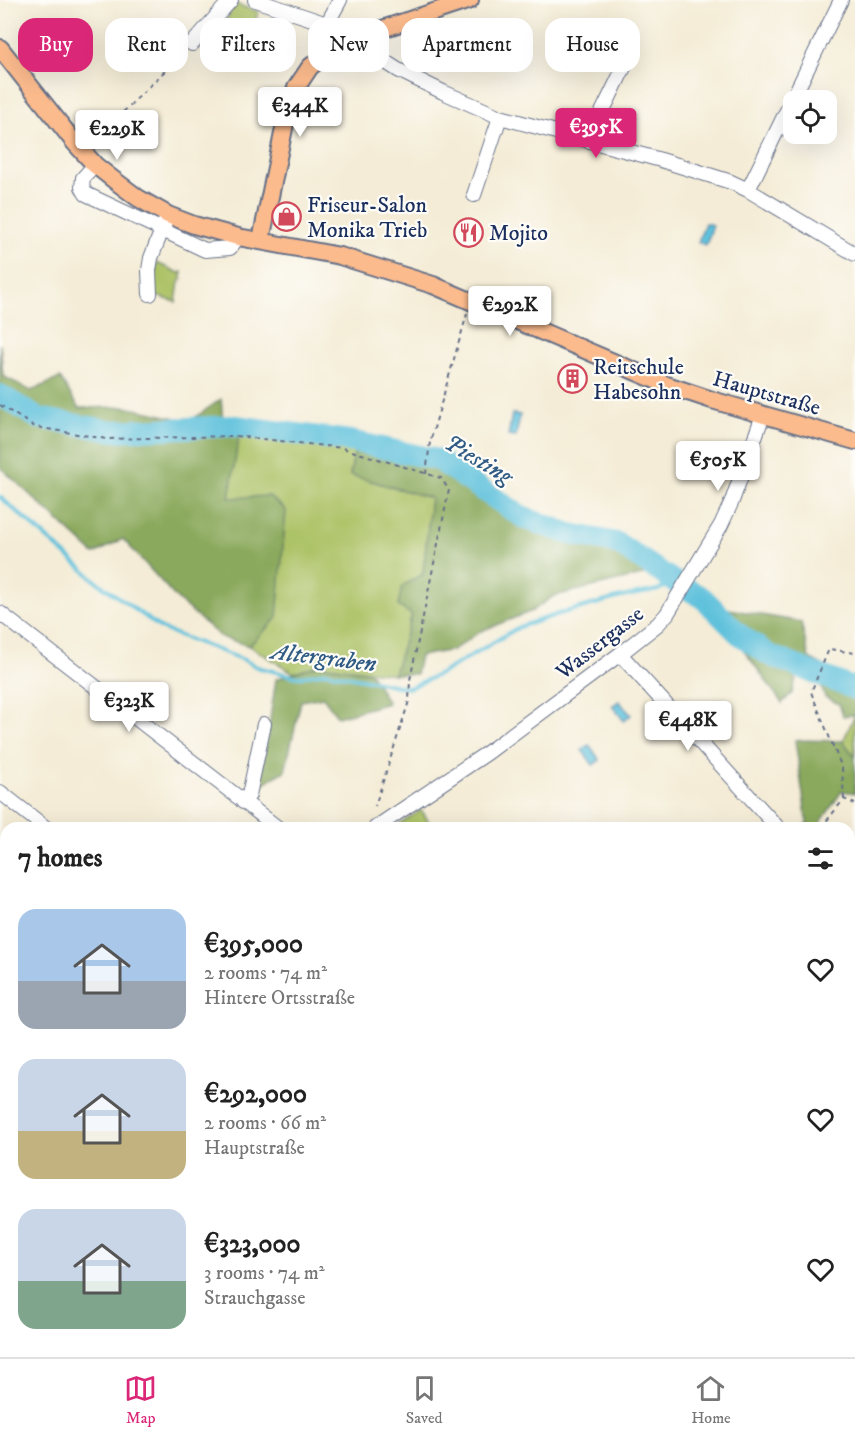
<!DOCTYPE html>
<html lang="en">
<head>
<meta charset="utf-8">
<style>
  body { margin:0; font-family:"IM FELL DW Pica",serif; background:#f2f2f2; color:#222; height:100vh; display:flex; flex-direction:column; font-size:22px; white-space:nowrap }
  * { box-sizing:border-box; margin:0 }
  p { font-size:20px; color:#767676 }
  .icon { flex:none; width:33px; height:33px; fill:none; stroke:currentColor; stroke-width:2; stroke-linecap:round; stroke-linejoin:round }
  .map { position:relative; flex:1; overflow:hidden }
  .details { position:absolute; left:0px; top:822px; width:855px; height:536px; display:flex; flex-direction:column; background:#fff; border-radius:18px 18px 0 0; box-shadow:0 6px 24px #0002 }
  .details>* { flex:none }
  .banner { position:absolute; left:18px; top:18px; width:819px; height:54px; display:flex; gap:12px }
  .controls { position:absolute; left:783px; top:90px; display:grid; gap:12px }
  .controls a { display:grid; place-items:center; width:54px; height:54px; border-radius:12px; background:#fff; box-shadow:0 6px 24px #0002; font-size:30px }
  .price { position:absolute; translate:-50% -51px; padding:0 14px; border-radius:6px; background:#fff; color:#222; font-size:20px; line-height:39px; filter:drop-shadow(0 2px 3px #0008) }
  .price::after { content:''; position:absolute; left:50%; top:36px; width:18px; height:14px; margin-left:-9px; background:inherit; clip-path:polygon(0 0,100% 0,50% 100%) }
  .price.selected { background:#db2777; color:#fff }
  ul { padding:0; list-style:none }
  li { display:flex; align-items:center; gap:18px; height:150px; padding:0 18px }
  li span { display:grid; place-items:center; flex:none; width:168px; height:120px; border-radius:18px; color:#555 }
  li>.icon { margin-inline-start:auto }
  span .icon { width:72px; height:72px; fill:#fffc; stroke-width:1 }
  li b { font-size:26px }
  h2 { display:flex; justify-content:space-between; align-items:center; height:72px; padding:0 18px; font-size:26px }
  .tag { padding:0 21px; border-radius:18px; background:#fff; box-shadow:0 6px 24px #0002; font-size:21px; line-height:54px }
  .tag.selected { background:#db2777; color:#fff }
  .tabs { display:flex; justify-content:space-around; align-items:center; height:84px; border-top:2px solid #e0e0e0; background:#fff; font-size:16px; color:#767676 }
  .tabs a { display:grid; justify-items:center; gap:3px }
  .tabs .selected { color:#db2777 }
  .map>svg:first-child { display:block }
  .green { fill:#adc367; stroke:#647962; stroke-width:1.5 }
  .forest { fill:#8aa95c; stroke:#526c5d; stroke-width:1.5 }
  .water { fill:#5ec1dc; stroke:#3c789d; stroke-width:1.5 }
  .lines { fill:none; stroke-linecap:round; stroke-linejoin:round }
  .stream { stroke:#5ec1dc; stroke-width:4 }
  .river { stroke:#5ec1dc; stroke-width:22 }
  .minor-casing { stroke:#677188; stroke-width:16 }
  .major-casing { stroke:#677188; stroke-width:20 }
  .path { stroke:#677188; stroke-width:2; stroke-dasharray:4.5 4.5; stroke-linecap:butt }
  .minor { stroke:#fff; stroke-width:14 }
  .major { stroke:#fbbb8d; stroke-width:16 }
  .labels { text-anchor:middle; stroke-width:4.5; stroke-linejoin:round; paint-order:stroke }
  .poi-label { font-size:22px; fill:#1b2f5e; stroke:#fdfcf7; text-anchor:start }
  .street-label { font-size:22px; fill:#1b2f5e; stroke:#fdfcf7 }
  .water-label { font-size:24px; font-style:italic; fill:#2f5b84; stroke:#fdfcf7 }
</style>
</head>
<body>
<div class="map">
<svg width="855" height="1357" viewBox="0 0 855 1357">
  <rect width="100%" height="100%" fill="#fdfcf7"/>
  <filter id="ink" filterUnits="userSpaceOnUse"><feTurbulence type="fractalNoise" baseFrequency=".0167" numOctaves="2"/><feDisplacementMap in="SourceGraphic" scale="12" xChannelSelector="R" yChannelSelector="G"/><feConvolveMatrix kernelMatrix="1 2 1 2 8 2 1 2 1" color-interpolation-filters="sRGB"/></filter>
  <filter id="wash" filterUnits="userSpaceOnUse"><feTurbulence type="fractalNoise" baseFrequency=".008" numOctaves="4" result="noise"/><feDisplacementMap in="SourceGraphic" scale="24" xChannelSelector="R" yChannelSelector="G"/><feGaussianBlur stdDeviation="1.35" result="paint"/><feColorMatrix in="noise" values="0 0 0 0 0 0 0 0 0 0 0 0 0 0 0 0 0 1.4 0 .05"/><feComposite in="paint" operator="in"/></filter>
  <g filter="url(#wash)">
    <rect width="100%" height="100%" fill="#f4ecd6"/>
    <path class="green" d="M235 4 259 12 238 56 212 45Z
      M157 263 179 273 182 272V279L179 282 176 302 153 295Z
      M239 433 336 444 355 449 350 475 431 498 423 574 412 614 394 674 318 665 294 673 249 646 277 618 229 498Z
      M855 715V757L843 741Z
      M421 810 433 828H394Z
      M849 973 855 974V1244L849 1243Z
      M855 1295V1357H810L814 1352H849V1303Z
      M624 1352H678L674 1357H629Z"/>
    <path class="forest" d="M0 344 3 376 31 391 60 378 79 408 126 407 190 421 221 399 223 421 241 424 229 498 269 496 286 510 277 618 249 646 221 637 178 600 123 539 94 554 0 467Z
      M356 445 434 465 491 502 526 527 617 551 651 573 554 596 532 611 481 631 453 650 420 656 416 674H394L412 615 398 606 402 586 423 574 431 498 350 475Z
      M712 606 801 622 809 658 855 682V715L843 716 839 704 825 697 819 682 797 675 792 693 782 703Z
      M318 665 370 672 388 703 338 717 323 697 301 701 285 771 260 785 276 679Z
      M795 740 843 741 855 757V793L842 791 817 828H802L807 823Z
      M849 949 855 950V974L849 973Z
      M849 1243 855 1244V1295L849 1303Z
      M591 1352H624L629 1357H597Z
      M678 1352H814L810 1357H674Z"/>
    <path class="water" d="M705 223 713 225 706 245 698 242Z
      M512 414 520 415 516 437 508 436Z
      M619 701 631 715 624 721 612 706Z
      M589 745 600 760 593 765 582 750Z"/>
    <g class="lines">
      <path class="stream" d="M0 497 96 581 162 629 244 660 257 667 297 677 326 672 409 688 442 673 519 627 562 613 621 597 658 590 675 582"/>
      <path class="river" d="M0 395 38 418 113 431 236 426 350 441 438 460 524 518 570 534 617 543 675 582 703 598 739 634 769 655 855 689"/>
    </g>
  </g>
  <g filter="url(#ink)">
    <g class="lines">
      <defs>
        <path id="minor" d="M255 0 327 24 398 70 443 92 500 117 661 160 731 182 748 190 855 254
          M327 24 340 0
          M192 44 231 0
          M588 141 628 59
          M95 165 83 178 82 187 86 194 205 250 230 248 238 237
          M748 190 841 0
          M474 195 500 117
          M150 294 149 270 151 258 165 222
          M0 613 278 828
          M620 654 778 828
          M0 792 46 828
          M243 802 249 795 264 724
          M375 828 487 753 620 654 658 624 667 614 721 525 732 501 763 415
          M0 973 6 977
          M478 1352 486 1357"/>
        <path id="major" d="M0 48 75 143 95 165 114 180 138 198 168 215 194 225 238 237 340 256 433 285 667 385 712 400 855 441
          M261 240 286 119 296 88 310 67 330 51 352 39 470 0"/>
      </defs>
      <use href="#minor" class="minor-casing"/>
      <use href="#major" class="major-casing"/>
      <path class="path" d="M84 135 91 130 98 137 183 53
        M0 405 35 427 106 439 235 436 342 448 441 478 449 490 410 680 409 701 375 806
        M426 474 430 442 467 314
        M844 799 842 768 811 692 829 649 855 653
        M821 828 844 799 855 804
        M849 899 855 906
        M0 1024 6 1029
        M849 1042 855 1043
        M849 1190 855 1196
        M422 1352 429 1357
        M196 1357 197 1352
        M208 1357 215 1352"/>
      <use href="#minor" class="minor"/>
      <use href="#major" class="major"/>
    </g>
  </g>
  <defs>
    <symbol id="shop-ring" viewBox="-11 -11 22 22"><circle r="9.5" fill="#fdfcf7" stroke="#d1495b" stroke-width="1.5"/><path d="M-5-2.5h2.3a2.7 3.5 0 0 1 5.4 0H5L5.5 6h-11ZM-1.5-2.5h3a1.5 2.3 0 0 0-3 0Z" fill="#d1495b"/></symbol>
    <symbol id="restaurant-ring" viewBox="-11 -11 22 22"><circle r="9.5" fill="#fdfcf7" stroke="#d1495b" stroke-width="1.5"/><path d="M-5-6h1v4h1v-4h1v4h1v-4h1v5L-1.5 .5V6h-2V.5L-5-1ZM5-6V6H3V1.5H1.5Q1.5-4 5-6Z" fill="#d1495b"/></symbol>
    <symbol id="building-ring" viewBox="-11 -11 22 22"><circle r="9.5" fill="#fdfcf7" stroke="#d1495b" stroke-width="1.5"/><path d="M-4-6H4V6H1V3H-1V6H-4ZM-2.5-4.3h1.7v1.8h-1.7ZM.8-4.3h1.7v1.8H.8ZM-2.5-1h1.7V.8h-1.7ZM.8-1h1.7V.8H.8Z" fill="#d1495b"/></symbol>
  </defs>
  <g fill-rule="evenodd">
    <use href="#shop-ring" x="270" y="200" width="33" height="33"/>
    <use href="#restaurant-ring" x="452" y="216" width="33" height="33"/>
    <use href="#building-ring" x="556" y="362" width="33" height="33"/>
  </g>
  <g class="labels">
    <g class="poi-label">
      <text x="307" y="212">Friseur-Salon<tspan x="307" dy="25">Monika Trieb</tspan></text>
      <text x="489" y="240">Mojito</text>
      <text x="593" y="374">Reitschule<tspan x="593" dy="25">Habesohn</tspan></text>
    </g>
    <g class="street-label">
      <text transform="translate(767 392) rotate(16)" y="8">Hauptstraße</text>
      <text transform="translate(599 642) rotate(-38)" y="8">Wassergasse</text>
    </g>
    <g class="water-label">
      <text transform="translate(479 459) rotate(31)" y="8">Piesting</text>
      <text transform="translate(324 657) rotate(7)" y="8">Altergraben</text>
    </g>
  </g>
</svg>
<div class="controls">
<a><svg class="icon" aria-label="locate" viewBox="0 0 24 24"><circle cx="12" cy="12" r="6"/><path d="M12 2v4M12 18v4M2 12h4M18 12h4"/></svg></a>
</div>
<b class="price" style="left:300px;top:138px">€344K</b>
<b class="price selected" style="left:596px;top:159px">€395K</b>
<b class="price" style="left:117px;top:161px">€229K</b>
<b class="price" style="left:510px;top:337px">€292K</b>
<b class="price" style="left:718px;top:492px">€505K</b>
<b class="price" style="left:129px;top:733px">€323K</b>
<b class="price" style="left:688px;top:752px">€448K</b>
<div class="banner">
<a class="tag selected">Buy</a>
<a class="tag">Rent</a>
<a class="tag">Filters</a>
<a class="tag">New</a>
<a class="tag">Apartment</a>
<a class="tag">House</a>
</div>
<section class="details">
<h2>7 homes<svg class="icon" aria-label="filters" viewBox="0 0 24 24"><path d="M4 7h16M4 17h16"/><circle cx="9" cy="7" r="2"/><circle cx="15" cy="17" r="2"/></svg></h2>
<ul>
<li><span style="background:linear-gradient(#a9c7e8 60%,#9aa5b1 0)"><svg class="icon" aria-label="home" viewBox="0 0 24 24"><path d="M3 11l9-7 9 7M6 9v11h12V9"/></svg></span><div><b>€395,000</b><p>2 rooms · 74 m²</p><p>Hintere Ortsstraße</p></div><svg class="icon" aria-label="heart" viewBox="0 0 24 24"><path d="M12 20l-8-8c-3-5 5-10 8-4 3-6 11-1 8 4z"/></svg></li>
<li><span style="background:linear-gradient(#c9d6e8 60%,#c2b280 0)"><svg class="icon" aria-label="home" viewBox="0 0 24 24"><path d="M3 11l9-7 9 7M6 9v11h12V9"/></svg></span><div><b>€292,000</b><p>2 rooms · 66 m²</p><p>Hauptstraße</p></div><svg class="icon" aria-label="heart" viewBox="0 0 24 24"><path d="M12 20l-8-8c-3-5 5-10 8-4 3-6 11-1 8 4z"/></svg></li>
<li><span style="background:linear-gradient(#c9d6e8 60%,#7fa58c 0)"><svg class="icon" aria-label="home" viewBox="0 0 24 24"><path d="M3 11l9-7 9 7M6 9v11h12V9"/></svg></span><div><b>€323,000</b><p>3 rooms · 74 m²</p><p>Strauchgasse</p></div><svg class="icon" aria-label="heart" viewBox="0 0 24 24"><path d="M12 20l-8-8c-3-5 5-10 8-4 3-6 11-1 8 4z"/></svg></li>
</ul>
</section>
</div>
<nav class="tabs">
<a class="selected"><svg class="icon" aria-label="map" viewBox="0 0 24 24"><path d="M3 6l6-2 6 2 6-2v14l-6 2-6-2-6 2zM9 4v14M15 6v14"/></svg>Map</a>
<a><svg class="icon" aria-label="saved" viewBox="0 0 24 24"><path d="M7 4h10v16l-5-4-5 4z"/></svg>Saved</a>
<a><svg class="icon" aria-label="home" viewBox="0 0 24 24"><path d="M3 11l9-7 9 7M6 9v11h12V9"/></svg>Home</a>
</nav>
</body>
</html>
